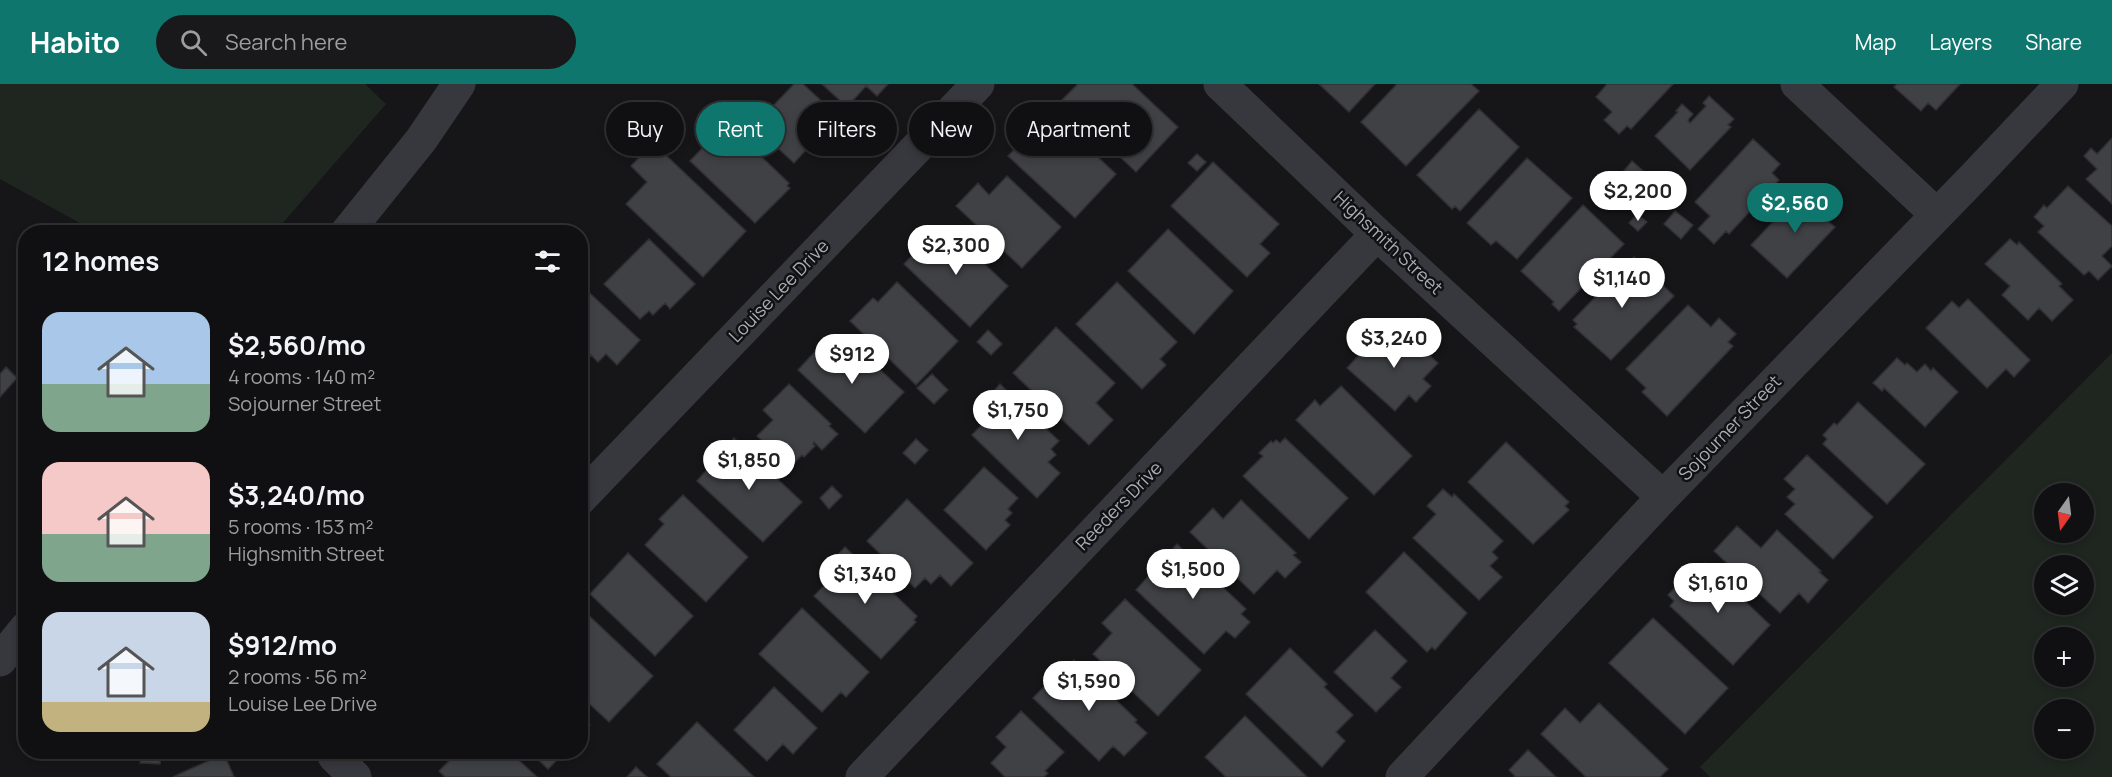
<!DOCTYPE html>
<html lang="en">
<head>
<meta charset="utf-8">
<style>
  body { margin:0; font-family:Manrope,sans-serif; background:#19191b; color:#f1f3f6; height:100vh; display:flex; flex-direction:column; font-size:22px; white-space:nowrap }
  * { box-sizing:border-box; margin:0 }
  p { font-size:20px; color:#9c9d9f }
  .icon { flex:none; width:33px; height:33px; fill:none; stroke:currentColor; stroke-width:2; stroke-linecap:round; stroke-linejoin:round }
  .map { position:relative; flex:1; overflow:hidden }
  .panel { position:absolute; left:18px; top:141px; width:570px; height:534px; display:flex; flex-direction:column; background:#101012; border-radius:24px; box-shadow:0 3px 9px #0003,0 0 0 2px #303032 }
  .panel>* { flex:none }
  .banner { position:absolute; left:606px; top:18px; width:570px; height:54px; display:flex; gap:12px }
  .needle { width:39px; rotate:194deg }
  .buttons { position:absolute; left:2034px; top:399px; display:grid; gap:12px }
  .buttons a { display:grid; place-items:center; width:60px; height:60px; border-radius:50%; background:#101012; box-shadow:0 3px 9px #0003,0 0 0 2px #303032; font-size:30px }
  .price { position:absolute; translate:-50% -51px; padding:0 14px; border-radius:21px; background:#fff; color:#222; font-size:20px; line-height:39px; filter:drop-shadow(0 2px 3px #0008) }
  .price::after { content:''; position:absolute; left:50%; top:36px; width:18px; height:14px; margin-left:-9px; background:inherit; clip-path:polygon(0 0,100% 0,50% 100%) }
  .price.selected { background:#0f766e; color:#fff }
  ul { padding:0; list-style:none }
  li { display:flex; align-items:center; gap:18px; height:150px; padding:0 24px }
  li span { display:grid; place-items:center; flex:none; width:168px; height:120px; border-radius:18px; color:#555 }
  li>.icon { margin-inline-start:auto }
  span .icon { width:72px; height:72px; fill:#fffc; stroke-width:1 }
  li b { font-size:26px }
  h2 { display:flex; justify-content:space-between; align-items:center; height:72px; padding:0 24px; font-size:26px }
  .tag { padding:0 21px; border-radius:27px; background:#101012; box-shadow:0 3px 9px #0003,0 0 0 2px #303032; font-size:21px; line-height:54px }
  .tag.selected { background:#0f766e; color:#fff }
  header { display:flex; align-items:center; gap:36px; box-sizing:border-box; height:84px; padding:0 30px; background:#0f766e; color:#fff }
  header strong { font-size:28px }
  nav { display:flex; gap:33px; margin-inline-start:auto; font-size:21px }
  .search { width:420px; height:54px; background:#19191b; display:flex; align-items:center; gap:15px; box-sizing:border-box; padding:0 21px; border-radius:33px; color:#9c9d9f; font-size:22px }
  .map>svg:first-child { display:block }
  .green { fill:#1e261f; fill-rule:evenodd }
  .building { fill:#404145; stroke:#303034; stroke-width:1.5 }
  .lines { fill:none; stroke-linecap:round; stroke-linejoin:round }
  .minor { stroke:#37383d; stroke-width:33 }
  .labels { text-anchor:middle; stroke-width:5; stroke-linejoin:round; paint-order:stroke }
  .street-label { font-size:18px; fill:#a8adb8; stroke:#111113 }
</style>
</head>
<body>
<header>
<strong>Habito</strong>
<div class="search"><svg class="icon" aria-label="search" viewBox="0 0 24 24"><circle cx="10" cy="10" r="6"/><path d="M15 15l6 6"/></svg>Search here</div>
<nav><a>Map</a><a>Layers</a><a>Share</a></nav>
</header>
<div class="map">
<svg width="2112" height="693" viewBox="0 0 2112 693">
  <rect width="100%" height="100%" fill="#161618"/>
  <path class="green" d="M0 0H365L386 20 275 148H96L0 95Z
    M2112 269V693H1710L1700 683ZM2044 410H2084V448H2044ZM2044 482H2084V520H2044ZM2044 554H2084V592H2044ZM2044 626H2084V664H2044Z"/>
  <path class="building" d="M794 0H803L842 36 819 60 815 56 794 79 754 42Z
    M822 0H888L877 12 866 2 847 23Z
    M1078 0H1132L1178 43 1136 88 1061 17Z
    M1319 0H1375L1349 28Z
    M1397 0H1471L1479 7 1406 82 1361 38Z
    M1607 0H1673L1631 45 1627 42 1619 50 1604 36 1612 28 1596 13Z
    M1897 0H1960L1936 26 1928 19 1921 27 1894 3Z
    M1709 12 1734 35 1728 41 1731 43 1690 86 1655 52 1678 28 1676 27 1682 20 1693 30 1688 36 1690 39 1706 22 1703 19Z
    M1479 25 1519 63 1460 127 1455 122 1452 125 1417 91Z
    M719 27 749 57 747 59 789 99 787 102 790 104 755 139 690 77 712 54 702 45Z
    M1054 32 1116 90 1075 134 1008 72 1031 48 1035 52Z
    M2112 54V120L2086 95 2097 85 2084 72 2091 64 2097 70Z
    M1753 55 1780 80 1772 89 1779 96 1729 150 1726 147 1714 160 1698 145 1710 132 1695 118Z
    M653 59 746 147 703 193 626 120 647 98 631 82Z
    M1197 70 1206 78 1197 87 1188 79Z
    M1527 74 1572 114 1517 175 1496 157 1491 161 1467 139Z
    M1632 77 1650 93 1636 110 1618 94Z
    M1213 78 1279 140 1260 160 1270 169 1247 193 1171 122Z
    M1007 92 1061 143 1022 184 956 122 978 99 989 111Z
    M2068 102 2112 142V162L2102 172 2112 182 2098 196 2089 187 2084 191 2038 148 2044 142 2034 133 2044 121 2047 124Z
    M1802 107 1813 117 1815 114 1834 133 1829 138 1835 143 1787 194 1751 161Z
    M1583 121 1624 160 1559 227 1552 220 1554 218 1521 187Z
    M1675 127 1693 141 1681 155 1664 140Z
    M1637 130 1647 138 1638 147 1629 139Z
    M944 142 1008 202 970 243 904 180 937 145 939 147Z
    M1168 145 1233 207 1194 250 1128 187Z
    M649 155 695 200 670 225 665 219 653 231 649 227 640 235 604 200Z
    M2010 155 2017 161 2019 158 2062 200 2059 202 2073 216 2052 237 2039 224 2028 236 2002 211 2010 202 1985 180Z
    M1634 173 1674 212 1611 276 1574 243 1577 240 1573 236Z
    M897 198 958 257 916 301 850 237 873 214 878 218Z
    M1117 198 1177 258 1160 275 1166 281 1142 305 1076 240Z
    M580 200 640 256 617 281 606 270 598 278 591 271 582 281 580 280Z
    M1968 215 2030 276 2014 293 2006 285 1987 304 1926 244 1952 217 1959 224Z
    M1688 221 1711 243 1719 234 1736 250 1728 258 1733 262 1667 332 1642 308 1646 304 1626 285Z
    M1056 243 1115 299 1096 319 1113 336 1089 361 1013 289Z
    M988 246 1002 260 991 271 977 258Z
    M1401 246 1438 279 1423 295 1431 302 1416 318 1409 311 1395 327 1347 284 1372 257 1377 262 1387 251 1393 255Z
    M820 262 832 273 841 264 848 271 856 263 904 308 865 349 798 286Z
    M1897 274 1905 281 1907 279 1917 288 1925 280 1931 287 1933 284 1958 308 1925 343 1884 304 1882 307 1873 299Z
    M6 283 17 294 0 313V290Z
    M932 290 948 306 934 320 917 304Z
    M789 300 831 340 829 342 838 350 822 366 814 358 813 360 815 362 804 373 802 371 790 383 757 352 773 336 763 326Z
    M1000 300 1059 357 1051 365 1056 371 1048 378 1060 389 1037 414 972 351 991 331 981 321Z
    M1341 302 1412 372 1374 411 1296 336 1315 316 1320 322Z
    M1858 318 1925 380 1887 420 1823 360 1827 355 1823 351 1834 339 1837 341Z
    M734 354 802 418 763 458 697 397Z
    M1285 354 1348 414 1309 455 1243 392 1263 372 1259 369 1271 357 1273 359 1276 356 1280 359Z
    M916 355 928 366 915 380 903 369Z
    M1506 358 1569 418 1565 422 1569 426 1533 460 1468 398Z
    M1807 371 1873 433 1833 475 1785 430 1795 420 1787 413 1795 405 1784 395Z
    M984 383 1018 414 1008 425 1012 429 1005 436 1010 441 986 466 944 426Z
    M832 402 842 412 829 425 820 414Z
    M1443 405 1452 413 1454 410 1503 457 1492 468 1498 474 1490 482 1502 493 1479 516 1413 454 1436 430 1427 422Z
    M683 411 748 473 706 518 645 461 664 440 659 435Z
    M907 415 973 479 951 502 940 491 931 500 925 494 915 504 867 457Z
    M1241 416 1296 469 1293 471 1301 478 1285 494 1277 486 1254 510 1190 448 1213 424 1223 435Z
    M1737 442 1761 464 1777 446 1821 487 1819 488 1828 496 1808 519 1799 509 1780 529 1714 467Z
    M1177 460 1246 525 1241 530 1250 538 1235 554 1226 547 1204 570 1136 506Z
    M845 463 917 532 914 536 916 538 881 575 814 512 837 488 829 480Z
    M1404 468 1467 529 1435 566 1432 563 1427 568 1366 508Z
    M628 469 693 532 655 572 590 510Z
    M1705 479 1770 541 1733 581 1670 522 1674 517 1668 511 1679 499 1683 503Z
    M1125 515 1201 586 1158 632 1093 570 1112 549 1102 539Z
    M802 524 869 588 846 613 841 608 822 628 759 570Z
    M583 526 653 592 609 638 580 611V529Z
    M1653 534 1728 604 1685 650 1609 579Z
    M1375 546 1407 577 1391 594 1401 603 1376 628 1334 588Z
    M1290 564 1327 600 1324 603 1353 631 1336 648 1345 657 1322 683 1246 610Z
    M1074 576 1137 636 1135 638 1147 649 1124 672 1113 662 1099 677 1033 614 1066 580 1068 582Z
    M774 603 817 644 793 670 783 660 767 677 734 646Z
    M1599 619 1668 685 1660 693H1586L1541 650 1565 624 1580 639Z
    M1021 627 1064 668 1045 687 1048 689 1044 693H1005L991 679 1006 663 996 653Z
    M580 631 590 641 580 651Z
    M1245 632 1307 693H1226L1205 673Z
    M697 638 754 693H671L657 680Z
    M1528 666 1556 693H1514L1515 692 1509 686Z
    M141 668H161L160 680 140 679Z
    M458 668H510L537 693H445L439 687Z
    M530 668H565L548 685Z
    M224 670 234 693H173L188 686Z
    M636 683 647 693H627Z"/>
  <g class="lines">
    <path class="minor" d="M1220 0 1377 150 1663 413
      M1797 0 1936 130
      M347 148 421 56 459 0
      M580 415 978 0
      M0 576 26 544
      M338 668 334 672 355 693
      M862 693 1377 150
      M1402 693 1663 413 1973 94 2062 0"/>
  </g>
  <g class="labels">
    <g class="street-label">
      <text transform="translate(1388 159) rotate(43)" y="6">Highsmith Street</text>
      <text transform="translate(779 207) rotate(-46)" y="6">Louise Lee Drive</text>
      <text transform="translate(1730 344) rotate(-46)" y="6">Sojourner Street</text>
      <text transform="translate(1119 422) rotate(-46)" y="6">Reeders Drive</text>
    </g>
  </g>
</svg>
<div class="buttons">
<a><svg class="needle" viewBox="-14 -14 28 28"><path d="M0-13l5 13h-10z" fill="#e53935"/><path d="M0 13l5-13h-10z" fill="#9c9d9f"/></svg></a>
<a><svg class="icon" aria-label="layers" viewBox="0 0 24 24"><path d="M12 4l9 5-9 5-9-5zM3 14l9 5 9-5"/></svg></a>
<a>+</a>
<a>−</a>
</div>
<b class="price" style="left:1638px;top:138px">$2,200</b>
<b class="price selected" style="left:1795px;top:150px">$2,560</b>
<b class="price" style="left:956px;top:192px">$2,300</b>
<b class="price" style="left:1622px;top:225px">$1,140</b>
<b class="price" style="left:1394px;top:285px">$3,240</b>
<b class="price" style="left:852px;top:301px">$912</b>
<b class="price" style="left:1018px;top:357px">$1,750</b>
<b class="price" style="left:749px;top:407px">$1,850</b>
<b class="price" style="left:1193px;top:516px">$1,500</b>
<b class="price" style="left:865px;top:521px">$1,340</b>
<b class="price" style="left:1718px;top:530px">$1,610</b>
<b class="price" style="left:1089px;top:628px">$1,590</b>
<div class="banner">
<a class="tag">Buy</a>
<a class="tag selected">Rent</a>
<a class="tag">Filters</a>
<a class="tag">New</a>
<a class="tag">Apartment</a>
</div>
<section class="panel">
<h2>12 homes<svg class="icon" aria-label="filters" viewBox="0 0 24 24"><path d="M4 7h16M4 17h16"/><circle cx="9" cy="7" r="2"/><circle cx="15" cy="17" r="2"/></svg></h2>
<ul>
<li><span style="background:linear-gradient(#a9c7e8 60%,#7fa58c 0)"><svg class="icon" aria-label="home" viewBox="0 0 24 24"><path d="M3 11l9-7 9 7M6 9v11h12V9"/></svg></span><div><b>$2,560/mo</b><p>4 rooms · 140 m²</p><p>Sojourner Street</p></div></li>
<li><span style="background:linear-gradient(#f6c9c9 60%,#7fa58c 0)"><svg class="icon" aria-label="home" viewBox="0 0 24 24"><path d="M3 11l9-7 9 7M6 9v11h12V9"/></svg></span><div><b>$3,240/mo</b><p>5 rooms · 153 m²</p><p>Highsmith Street</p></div></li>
<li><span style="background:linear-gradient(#c9d6e8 75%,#c2b280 0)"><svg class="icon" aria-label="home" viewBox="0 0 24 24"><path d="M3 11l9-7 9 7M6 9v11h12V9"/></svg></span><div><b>$912/mo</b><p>2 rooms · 56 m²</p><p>Louise Lee Drive</p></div></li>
</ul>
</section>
</div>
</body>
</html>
